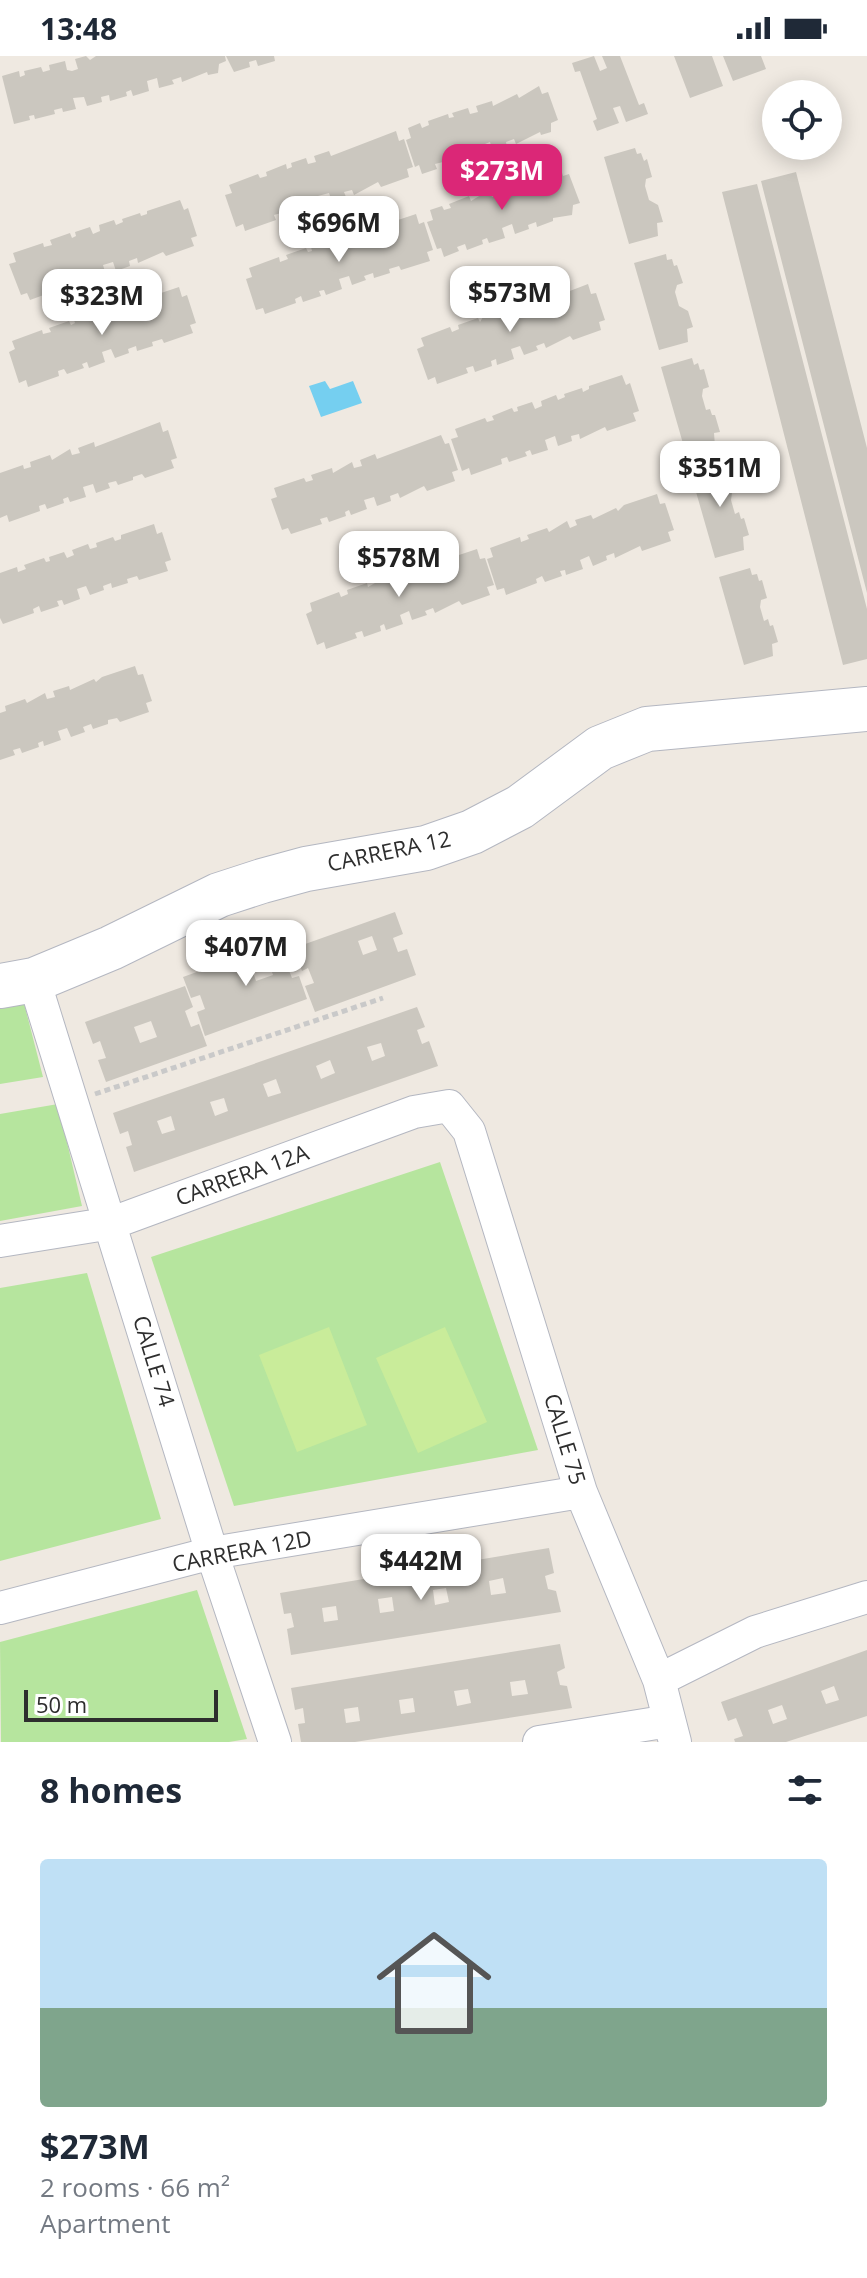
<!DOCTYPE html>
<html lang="en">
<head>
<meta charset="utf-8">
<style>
  body { margin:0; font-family:"Open Sans",sans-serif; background:#f6f6f7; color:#1f2937; height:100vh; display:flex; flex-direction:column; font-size:30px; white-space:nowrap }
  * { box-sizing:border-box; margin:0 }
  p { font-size:26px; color:#747a83 }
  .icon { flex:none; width:44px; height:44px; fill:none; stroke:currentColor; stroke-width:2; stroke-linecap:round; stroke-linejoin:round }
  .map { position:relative; height:1686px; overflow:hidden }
  .sheet { display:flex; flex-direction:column; background:#fff; flex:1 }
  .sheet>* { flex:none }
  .buttons { position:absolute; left:762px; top:24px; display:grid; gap:16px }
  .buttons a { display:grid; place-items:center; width:80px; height:80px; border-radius:50%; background:#fff; box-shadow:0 4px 20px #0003; font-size:40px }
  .scale { position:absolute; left:24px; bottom:20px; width:194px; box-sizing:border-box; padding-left:8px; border:4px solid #2e2e2e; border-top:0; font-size:22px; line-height:28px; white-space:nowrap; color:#2e2e2e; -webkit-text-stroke:6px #fff; paint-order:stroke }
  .price { position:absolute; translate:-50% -68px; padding:0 18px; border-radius:16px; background:#fff; color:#222; font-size:26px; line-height:52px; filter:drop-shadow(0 2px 4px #0008) }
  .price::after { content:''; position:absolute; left:50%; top:48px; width:24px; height:18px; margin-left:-12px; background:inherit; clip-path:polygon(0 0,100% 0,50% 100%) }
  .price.on { background:#db2777; color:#fff }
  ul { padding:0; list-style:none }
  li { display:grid; align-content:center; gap:16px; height:424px; padding:0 40px }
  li+li { border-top:2px solid #e0e1e3 }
  li span { display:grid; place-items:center; height:248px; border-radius:8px; color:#555 }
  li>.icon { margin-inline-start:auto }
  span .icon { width:144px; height:144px; fill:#fffc; stroke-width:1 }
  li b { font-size:34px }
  h2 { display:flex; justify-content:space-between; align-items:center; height:96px; padding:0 40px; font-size:34px }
  .status { display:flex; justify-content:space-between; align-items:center; height:56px; padding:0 40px; background:#fff; direction:ltr }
  .status svg { height:22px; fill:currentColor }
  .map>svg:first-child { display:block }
  .green { fill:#b6e59e }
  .pitch { fill:#c9ec9a }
  .water { fill:#75cff0 }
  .building { fill:#cbc7bf; fill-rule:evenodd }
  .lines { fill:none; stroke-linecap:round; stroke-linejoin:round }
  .minor-casing { stroke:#b4b7c1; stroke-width:34 }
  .secondary-casing { stroke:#b4b7c1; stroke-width:46 }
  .path { stroke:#c9c9c9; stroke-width:5; stroke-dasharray:6 4; stroke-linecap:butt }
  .minor { stroke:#fff; stroke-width:32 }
  .secondary { stroke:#fff; stroke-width:44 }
  .labels { text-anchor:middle; stroke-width:6; stroke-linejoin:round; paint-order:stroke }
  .street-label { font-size:22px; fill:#2e2e2e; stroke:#fff }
</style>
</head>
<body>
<div class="status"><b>13:48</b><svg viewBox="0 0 49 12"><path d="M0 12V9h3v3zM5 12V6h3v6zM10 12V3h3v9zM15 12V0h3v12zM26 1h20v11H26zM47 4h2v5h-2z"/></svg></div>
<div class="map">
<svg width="867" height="1686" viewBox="0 0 867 1686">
  <rect width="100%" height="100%" fill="#efe9e1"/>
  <path class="green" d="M24 947 43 1021 0 1028V951Z
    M58 1048 82 1150 0 1165V1058Z
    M440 1106 538 1394 234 1450 151 1201Z
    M87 1217 161 1463 0 1505V1232Z
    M197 1534 247 1683 229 1686H1L0 1586Z"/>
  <path class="pitch" d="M329 1271 367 1369 297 1396 259 1299Z
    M445 1271 487 1366 418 1397 376 1302Z"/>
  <path class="water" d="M325 325 330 333 353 325 362 347 321 361 309 330Z"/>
  <path class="building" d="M86 0 90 4 96 0H225L226 5 219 8 218 17 208 19 207 16 182 26 181 21 172 24 174 28 159 32 157 22 147 25 149 35 133 40 131 34 126 36 127 40 110 45 109 39 101 41 102 46 87 50 84 41 73 42 76 53 63 56 62 52 54 54 55 58 35 63 34 59 29 60 30 64 14 68 2 20 19 15 20 21 25 19 24 15 41 11 43 16 50 14 49 9 65 5 67 14 72 15 78 13 75 3Z
    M226 0H274L275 5 258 10 256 4 249 6 250 11 234 16Z
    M594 0 600 15 607 12 602 0H620L639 49 644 47 648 58 626 66 620 50 613 52 619 67 597 75 593 65 597 63 580 15 575 16 572 7Z
    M674 0H712L723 30 690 42Z
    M723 0H761L766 13 733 25Z
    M539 30 542 38 548 36 558 64 551 67V76L541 79 540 76 516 88 514 83 506 86 507 91 493 96 490 86 480 90 483 99 467 105 465 99 460 102 462 106 445 111 443 106 435 108 437 113 422 118 419 109 415 111 406 84 411 82 408 72 420 67 422 72 429 69 428 65 448 58 449 62 454 61 452 57 468 52 470 58 478 56 476 50 492 45 493 50 517 38 519 42Z
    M396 75 399 85 404 83 413 111 407 113 409 121 381 131 378 126 354 139 352 134 344 136 346 141 332 146 329 137 318 140 322 150 305 155 303 150 299 152 300 156 283 162 281 157 274 159 276 164 245 175 243 168 236 171 225 139 232 137 229 129 258 118 260 122 267 120 266 116 286 108 287 113 292 111 291 107 306 102 308 108 316 106 314 100 329 95 331 100Z
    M635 92 637 98 641 97 644 105 647 103 652 121 646 123 645 130 649 144 658 149 663 166 657 167 658 180 629 188 604 101Z
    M561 113 563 120 569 118 580 147 573 149 572 159 553 162V165L537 171 536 166 528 169 529 173 515 178 512 168 502 172 505 182 489 187 487 182 482 184 483 188 467 194 465 188 457 191 459 195 444 201 441 192 437 193 427 166 433 164 430 154 442 150 444 154 451 152 449 148 469 140 471 145 489 134 492 141 500 138 498 133 513 127 515 132 521 126 539 120 540 124Z
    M796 116 867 392V537L761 125Z
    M757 128 867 553V603L843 609 722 136Z
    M180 144 184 154 188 152 197 180 191 182 194 190 166 200 163 196 138 207 137 202 129 205 130 210 116 215 113 206 103 209 106 219 90 224 88 219 83 221 85 225 67 231 66 225 59 228 60 233 30 244 27 237 21 239 9 208 16 206 13 197 43 187 44 191 52 189 50 184 70 177 72 182 76 180 75 176 90 171 93 178 100 175 99 169 114 164 116 169 123 166 122 163 140 157 141 160 147 158V155Z
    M416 158 419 168 424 166 433 194 427 196 430 205 401 214 399 210 389 213 390 217 374 222 373 217 364 220 366 224 352 229 349 220 339 223 342 233 326 239 324 234 319 235 321 240 303 246 301 240 295 243 296 247 265 258 263 252 256 254 246 223 252 221 249 212 279 201 280 206 288 203 286 199 306 192 308 196 312 195 311 191 326 186 329 192 336 189 334 184 350 178 352 183 359 181 358 178 375 171 377 175 383 173V169Z
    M666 198 667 204 672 203 674 210 677 209 683 227 677 229 675 236 679 250 688 255 693 271 687 273 688 286 659 294 634 207Z
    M588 228 591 238 596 237 605 264 599 266 601 274 573 284 570 280 546 292 544 287 536 290 538 294 524 299 520 290 511 293 514 303 497 309 496 303 491 305 492 310 475 316 473 310 466 312 468 317 437 328 435 321 428 324 417 293 424 290 421 282 450 271 452 276 459 273 458 269 478 262 480 266 483 261 498 255 500 262 508 259 506 254 522 248 523 253Z
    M179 231 182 241 187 239 196 267 190 269 193 277 164 287 162 283 152 286 153 290 137 295 136 290 128 293 129 297 115 302 111 293 102 296 105 306 89 312 87 306 82 308 84 312 67 318 64 313 58 315 59 320 28 331 26 324 19 327 9 296 15 293 12 285 42 274 43 278 51 276 49 272 69 265 71 269 75 267 74 264 89 258 92 265 99 262 97 257 113 251 115 256 122 253 121 250 139 244 140 248 146 246V242Z
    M692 302 694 309 698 307 700 314 704 313 709 331 703 333 702 340 706 354 710 353 712 359H715L720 376 714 377 715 390 686 398 661 311Z
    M622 319 626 329 630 327 639 355 633 357 636 365 607 375 605 371 580 383 579 378 571 380 572 385 558 390 555 380 545 384 548 394 532 399 530 394 525 396 527 400 509 406 507 401 501 403 502 408 471 419 469 412 462 415 451 383 458 381 455 373 485 362 487 366 494 364 492 360 512 352 514 356 518 355 517 351 532 346 535 353 542 350 541 345 556 339 558 344 565 341 564 338 582 332 583 336 589 333V330Z
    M160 366 163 376 168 374 177 402 171 404 174 412 145 422 142 418 133 421V424L118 429 116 425 108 427 110 432 96 437 93 428 83 431 86 441 70 446 68 441 63 443 64 447 47 453 45 448 39 450 40 455 9 466 7 459 0 462V417L23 409 24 413 31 411 30 406 50 399 52 404 70 393 72 399 80 397 78 392 94 386 95 391Z
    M441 379 445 388 449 387 458 414 452 416 455 425 427 435 424 430 400 442 398 437 390 440 391 445 377 450 374 441 364 444 367 453 351 459 349 454 345 456 346 460 329 466 327 461 320 463 322 468 291 478 288 472 282 474 271 443 277 441 274 432 304 422 306 426 313 424 311 419 332 412 333 417 352 406 354 412 362 410 360 404 375 398 377 403Z
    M721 405 723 412 728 411 730 418 733 417 738 435 732 437 731 444 735 458 739 456 741 463 744 462 749 479 743 481 744 494 715 502 690 415Z
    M657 438 660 448 665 447 674 474 668 476 671 485 642 495 640 490 615 502 614 497 606 500 607 504 593 510 589 500 580 504 583 513 566 519 565 514 560 515 562 520 545 526 542 520 536 523 537 527 506 539 504 532 497 534 487 503 493 501 490 492 520 481 521 486 529 483 527 479 547 472 549 476 567 465 570 472 577 469 575 464 591 459 593 463 616 452 618 455 624 449Z
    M154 468 157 478 162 476 171 504 165 506 168 515 139 524 137 520 127 523 128 527 112 532 111 527 103 530 104 534 90 539 86 530 77 533 80 543 64 549 62 544 57 545 59 550 41 556 39 550 33 553 34 557 3 568 0 562V517L17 511 18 516 26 513 24 509 44 502 46 506 50 505 49 501 64 496 67 502 74 499 72 494 88 488 90 493 97 491 96 487 113 481 115 485 121 483V479Z
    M477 493 480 503 485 502 494 529 487 531 490 539 462 549 459 545 435 557 433 552 425 555 427 559 412 564 409 555 400 559 403 568 386 574 384 568 380 570 381 575 364 581 362 575 355 577 357 582 326 593 324 586 317 589 306 558 312 555 310 547 339 536 341 541 348 538 347 534 367 527 368 531 387 520 389 527 397 524 395 519 411 513 412 518 436 506 437 510 444 504Z
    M750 512 752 519 757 518 759 525 762 524 767 542 761 544 760 551 764 565 768 563 770 570 773 569 778 586 772 588 773 600 744 609 719 521Z
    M135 610 138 619 143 618 152 645 146 647 149 656 120 666 117 662 108 664V668L93 673 91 668 83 671 85 676 71 681 67 672 58 675 61 684 44 690 43 685 38 687 39 691 22 697 20 692 13 694 15 699 0 704V657L6 655 5 650 25 643 27 647 45 637 47 643 55 641 53 635 69 630 70 634 94 623 96 626 102 621Z
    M395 856 403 878 393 882 398 896 407 893 416 919 315 956 305 930 314 927 308 912 302 915 294 892ZM372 880 377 894 363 899 358 885Z
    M288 883 296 903 286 907 292 922 299 920 307 943 205 980 197 956 205 953 200 939 191 942 183 921ZM268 904 273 919 256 925 251 910Z
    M185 930 193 951 185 955 191 971 199 968 207 990 106 1026 98 1004 106 1002 100 985 93 988 85 966ZM151 965 157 981 140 987 134 971Z
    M417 951 425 971 417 974 422 988 429 985 438 1010 134 1116 126 1091 132 1089 128 1075 120 1078 113 1057ZM381 987 385 1000 372 1005 367 991ZM330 1004 335 1017 321 1023 316 1010ZM276 1023 281 1037 268 1041 263 1028ZM224 1042 228 1055 215 1060 210 1046ZM171 1060 175 1074 162 1078 157 1065Z
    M549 1492 554 1517 545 1520 548 1533 556 1535 561 1556 291 1599 287 1573 294 1571 291 1557 284 1558 280 1537ZM503 1522 506 1537 491 1539 489 1525ZM446 1532 449 1546 435 1549 433 1534ZM392 1541 394 1555 380 1557 378 1543ZM336 1550 338 1564 324 1566 322 1552Z
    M560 1588 565 1612 557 1616 560 1629 567 1630 572 1652 355 1686H301L298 1668 305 1667 303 1652 295 1654 291 1632ZM525 1624 528 1638 512 1640 510 1626ZM468 1633 471 1647 457 1650 454 1635ZM413 1642 415 1656 401 1658 399 1644ZM358 1651 360 1665 346 1667 344 1653Z
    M867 1594V1660L786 1686H735L734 1683 743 1680 736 1662 728 1665 721 1646ZM834 1630 839 1644 826 1648 821 1635ZM782 1649 787 1663 773 1668 768 1654Z"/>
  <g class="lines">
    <defs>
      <path id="minor" d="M34 924 212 1497 275 1686
        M0 1185 112 1167 414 1056 449 1050 469 1075 581 1436 659 1624 675 1686
        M0 1552 212 1497 581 1436
        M659 1624 755 1576 867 1541
        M539 1686 669 1665"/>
      <path id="secondary" d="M0 930 34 924 111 892 219 839 262 825 306 813 426 792 472 776 520 751 600 692 647 673 867 653"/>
    </defs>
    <use href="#minor" class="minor-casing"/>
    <use href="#secondary" class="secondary-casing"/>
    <path class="path" d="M95 1038 383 942"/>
    <use href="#minor" class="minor"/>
    <use href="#secondary" class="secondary"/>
  </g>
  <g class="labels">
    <g class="street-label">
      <text transform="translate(389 795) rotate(-12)" y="8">CARRERA 12</text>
      <text transform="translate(242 1119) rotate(-20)" y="8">CARRERA 12A</text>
      <text transform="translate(154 1305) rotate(73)" y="8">CALLE 74</text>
      <text transform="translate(565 1383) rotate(73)" y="8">CALLE 75</text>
      <text transform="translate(242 1495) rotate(-11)" y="8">CARRERA 12D</text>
    </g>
  </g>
</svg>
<div class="buttons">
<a><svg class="icon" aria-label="locate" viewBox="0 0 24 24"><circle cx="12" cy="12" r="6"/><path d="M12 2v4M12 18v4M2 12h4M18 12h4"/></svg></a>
</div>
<div class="scale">50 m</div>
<b class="price on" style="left:502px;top:156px">$273M</b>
<b class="price" style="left:339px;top:208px">$696M</b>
<b class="price" style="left:510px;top:278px">$573M</b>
<b class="price" style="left:102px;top:281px">$323M</b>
<b class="price" style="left:720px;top:453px">$351M</b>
<b class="price" style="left:399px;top:543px">$578M</b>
<b class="price" style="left:246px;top:932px">$407M</b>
<b class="price" style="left:421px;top:1546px">$442M</b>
</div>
<section class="sheet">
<h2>8 homes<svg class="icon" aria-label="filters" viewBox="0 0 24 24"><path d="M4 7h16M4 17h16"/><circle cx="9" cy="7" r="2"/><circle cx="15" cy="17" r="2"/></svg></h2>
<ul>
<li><span style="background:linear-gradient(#bfe0f5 60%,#7fa58c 0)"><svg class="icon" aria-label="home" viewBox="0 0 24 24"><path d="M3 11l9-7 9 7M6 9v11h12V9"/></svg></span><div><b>$273M</b><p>2 rooms · 66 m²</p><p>Apartment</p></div></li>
</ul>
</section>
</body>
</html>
